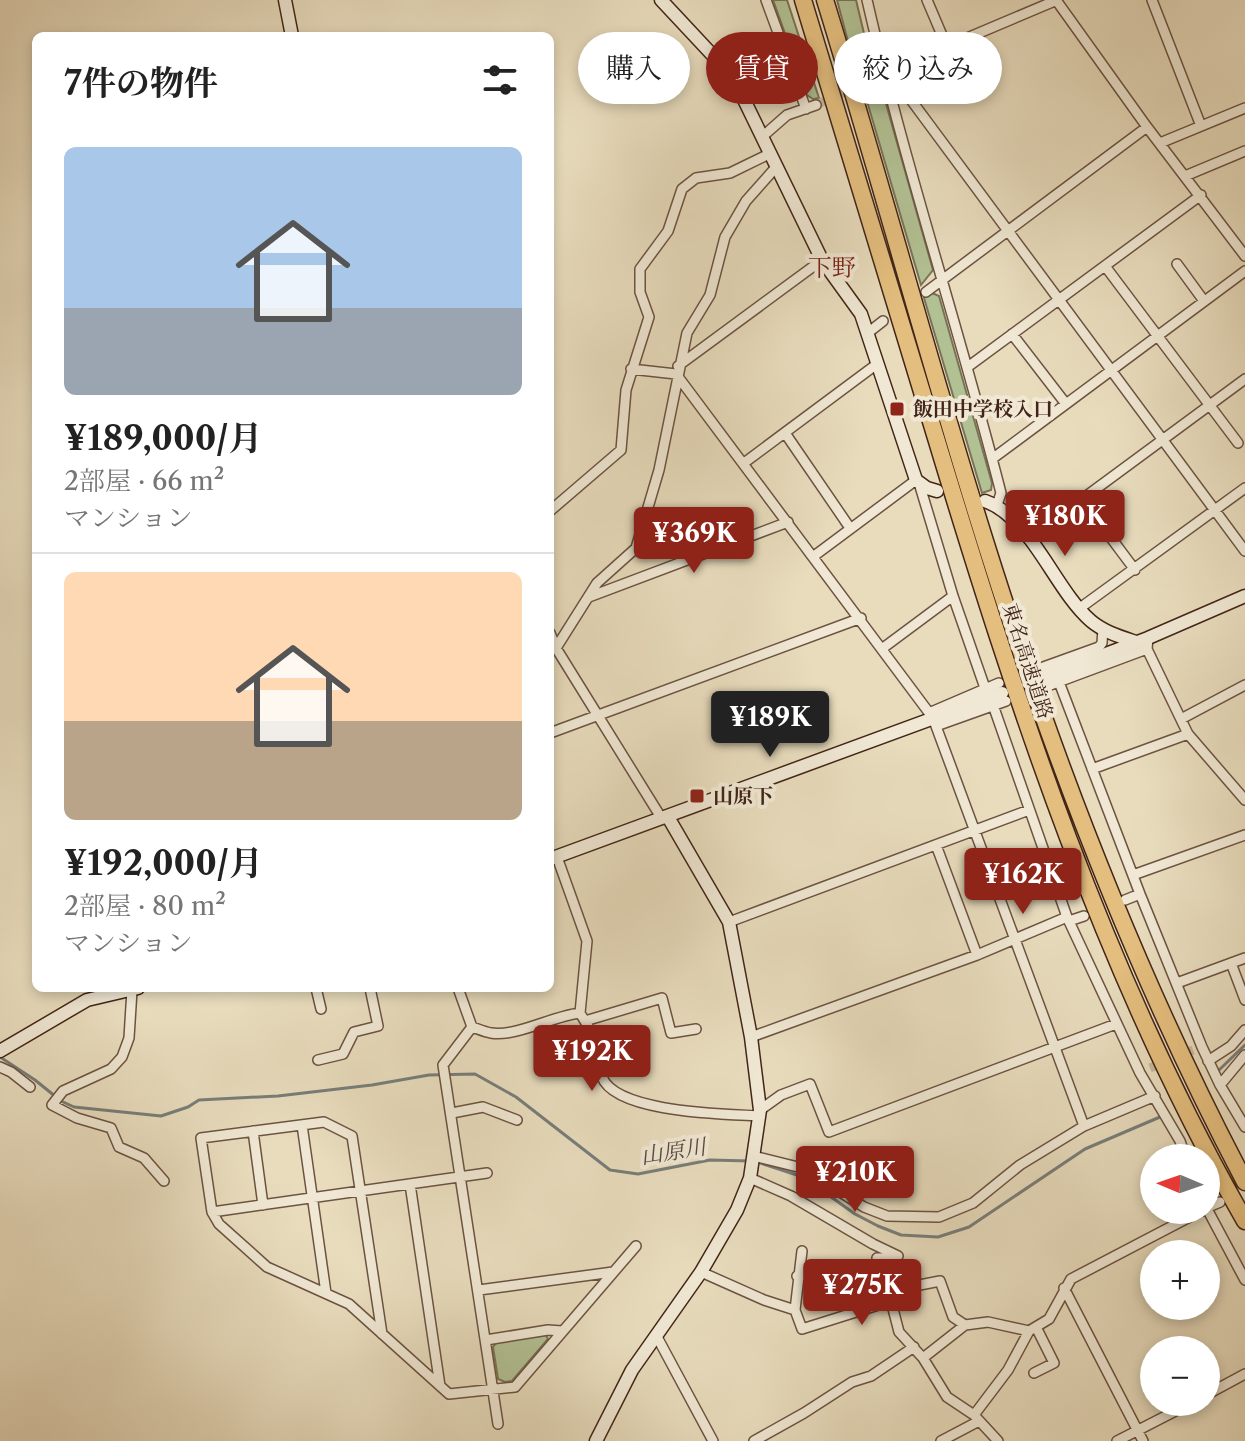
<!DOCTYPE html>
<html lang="ja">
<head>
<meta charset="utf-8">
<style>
  body { margin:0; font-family:"Libre Caslon Text","Noto Serif JP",serif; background:#f6f6f6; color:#222; height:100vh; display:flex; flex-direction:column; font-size:30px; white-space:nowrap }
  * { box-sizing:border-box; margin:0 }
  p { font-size:26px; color:#767676 }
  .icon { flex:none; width:44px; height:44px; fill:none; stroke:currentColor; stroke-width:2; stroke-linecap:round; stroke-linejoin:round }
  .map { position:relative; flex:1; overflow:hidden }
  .panel { position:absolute; left:32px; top:32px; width:522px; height:960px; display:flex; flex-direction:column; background:#fff; border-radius:12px; box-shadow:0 4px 12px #0003 }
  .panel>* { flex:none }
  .guide { position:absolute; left:578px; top:32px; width:546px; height:72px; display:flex; gap:16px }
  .needle { width:52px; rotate:272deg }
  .buttons { position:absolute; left:1140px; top:1144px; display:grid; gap:16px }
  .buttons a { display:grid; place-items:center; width:80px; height:80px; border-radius:50%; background:#fff; box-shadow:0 4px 12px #0003; font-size:40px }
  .price { position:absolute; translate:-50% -68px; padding:0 18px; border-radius:8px; background:#8f2418; color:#fff; font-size:26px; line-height:52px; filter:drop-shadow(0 2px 4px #0008) }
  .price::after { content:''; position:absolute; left:50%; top:48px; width:24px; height:18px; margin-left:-12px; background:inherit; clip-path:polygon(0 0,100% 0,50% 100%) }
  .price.current { background:#222; color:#fff }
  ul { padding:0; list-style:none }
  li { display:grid; align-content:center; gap:16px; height:424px; padding:0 32px }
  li+li { border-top:2px solid #e0e0e0 }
  li span { display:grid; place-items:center; height:248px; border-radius:12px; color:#555 }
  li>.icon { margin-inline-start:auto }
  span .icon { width:144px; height:144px; fill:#fffc; stroke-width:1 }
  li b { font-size:34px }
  h2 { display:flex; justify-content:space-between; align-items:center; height:96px; padding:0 32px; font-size:34px }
  .chip { padding:0 28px; border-radius:36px; background:#fff; box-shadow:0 4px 12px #0003; font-size:28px; line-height:72px }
  .chip.current { background:#8f2418; color:#fff }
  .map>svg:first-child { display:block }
  .green { fill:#b2c194; stroke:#7a7356; stroke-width:2 }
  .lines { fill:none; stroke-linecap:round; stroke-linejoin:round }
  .stream { stroke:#787e7a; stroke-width:3 }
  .street-tunnel { stroke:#c7b79c; stroke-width:9; stroke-dasharray:9 4.5; stroke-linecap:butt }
  .street-casing { stroke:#6c5341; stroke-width:12 }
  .secondary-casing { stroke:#422518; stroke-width:15 }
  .highway-casing { stroke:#422518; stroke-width:19 }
  .street { stroke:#f0e8d4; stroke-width:9 }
  .secondary { stroke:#f0e8d4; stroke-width:12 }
  .highway { stroke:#e4be7e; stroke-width:16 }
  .poi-dot { fill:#8f2418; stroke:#f0e8d4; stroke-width:3 }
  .labels { text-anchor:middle; stroke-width:8; stroke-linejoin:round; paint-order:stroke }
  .poi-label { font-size:20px; font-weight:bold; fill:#422518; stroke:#f0e8d4; text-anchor:start }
  .street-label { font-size:20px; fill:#422518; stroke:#f0e8d4 }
  .water-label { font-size:22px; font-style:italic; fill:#584a41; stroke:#f0e8d4 }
  .quarter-label { font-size:24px; fill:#7a1f14; stroke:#f0e8d4 }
</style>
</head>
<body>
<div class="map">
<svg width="1245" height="1441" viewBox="0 0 1245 1441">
  <rect width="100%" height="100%" fill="#e8dcbd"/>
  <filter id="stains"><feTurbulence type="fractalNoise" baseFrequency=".0025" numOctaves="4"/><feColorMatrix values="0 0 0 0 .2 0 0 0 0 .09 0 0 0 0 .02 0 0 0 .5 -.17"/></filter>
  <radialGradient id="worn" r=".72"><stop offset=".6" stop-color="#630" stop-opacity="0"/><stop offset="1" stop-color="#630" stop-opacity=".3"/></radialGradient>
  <path class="green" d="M773 0H787L819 98 813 99 807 95Z
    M837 0H856L872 67 869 70 857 75Z
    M872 86 883 93 933 270 921 285 864 91Z
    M932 293 939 296 992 483 991 490 982 493 924 298Z
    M546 1335 548 1339 512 1381 505 1382 498 1379 493 1347 497 1342Z"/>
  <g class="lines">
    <path class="stream" d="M0 1057 35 1080 61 1101 74 1107 161 1116 188 1107 199 1100 278 1096 372 1085 429 1075 475 1074 516 1097 610 1170 638 1174 710 1160 750 1161
      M1218 1071 1245 1045
      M757 1162 803 1177 855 1214 878 1226 901 1235 938 1237 969 1227 1085 1149 1160 1117"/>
    <path class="street-tunnel" d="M816 105 875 77
      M1150 1068 1193 1050"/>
    <defs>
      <path id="street" d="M766 0 806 109
        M867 0C905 166 959 328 1001 493L997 505
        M927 0 947 47
        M1056 0 1147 127 1245 256
        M1152 0 1201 126
        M884 74 897 81 1245 551
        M875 77 1057 0
        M763 136 787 115 816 105
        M1160 143 1245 108
        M1185 176 1245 151
        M1177 264 1204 301
        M1105 266 1238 443
        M926 292 1147 127
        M869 332 883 321
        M1012 334 1066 404
        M678 366 822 260
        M969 366 1201 195
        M631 369 676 374 933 718 1084 1126
        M785 433 850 528
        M992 459 1245 271
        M744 463 877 364
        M919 483 953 596 985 688
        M1082 499 1135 570
        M550 511 621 450 626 390 649 317 640 292V269L668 231 682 189 696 178 730 173 771 153
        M1028 539 1245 379
        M814 556 916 480
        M589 597 788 522
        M1080 608 1245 488
        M550 633 556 648 662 819
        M1148 638 1147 649 1188 734 1245 800
        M883 648 953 596
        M550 649 556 648 597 583 636 548 659 470 687 333 710 295 725 237 746 201 777 166
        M1038 669 1099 647 1102 643 1103 629
        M1059 682 1140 894 1202 1047 1220 1085 1245 1127
        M1045 687 1147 649
        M993 705 1067 917 1140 1073 1180 1141 1186 1158
        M929 713 999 683
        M1181 719 1245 685
        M936 726 1006 701
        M550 733 861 618
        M1092 769 1188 734
        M936 845 977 955
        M557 857 587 941 580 1013
        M1133 875 1245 835
        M1125 900 1140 894
        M1069 921 1084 916
        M729 922 1029 810
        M1231 963 1245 1000
        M1177 983 1245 958
        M316 988 321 1009
        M458 988 472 1027 443 1065 498 1424
        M132 990 129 1038 122 1057 111 1069 63 1091 52 1105 77 1118 111 1128 119 1147 144 1158 164 1181
        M585 1021 662 998 671 1033 696 1029
        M472 1027C478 1029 485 1032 491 1033 517 1037 552 1016 580 1013 586 1023 594 1035 598 1046 601 1056 598 1067 602 1077 616 1113 726 1114 759 1116
        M751 1037 977 955 1067 917
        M318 1060 343 1054 354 1032 378 1026 370 988
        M1208 1061 1231 1046 1245 1030
        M0 1067 11 1072 30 1087
        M1220 1085 1245 1055
        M760 1110 781 1095 810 1084 829 1132 1116 1024
        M452 1113 483 1107 517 1120
        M302 1125 326 1293
        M253 1131 263 1205
        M753 1156 802 1168 864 1207 887 1216 939 1217 973 1203 1020 1165 1084 1126 1155 1096
        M750 1178 791 1196 873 1244 898 1256 877 1258 884 1285 889 1291
        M410 1184 440 1386
        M1206 1207 1245 1280
        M1206 1208 1220 1202
        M212 1212 487 1173
        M701 1272 764 1300 795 1310 802 1329 891 1301 899 1332 923 1358 947 1397 974 1415 998 1441
        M797 1276 816 1274
        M1064 1288 1143 1441
        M479 1290 613 1272
        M890 1296 889 1291 940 1281 953 1317 965 1325
        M795 1310 802 1251
        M382 1334 352 1136 324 1122 201 1138 212 1212 219 1224 267 1267 349 1304 449 1394 515 1387 636 1246
        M656 1335 713 1441
        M486 1340 548 1330 562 1331
        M923 1358 965 1325 988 1322 1029 1331 1049 1319 1071 1279 1203 1210
        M1034 1373 1054 1363 1036 1327
        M1206 1395 1245 1374
        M974 1415 1008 1370 1029 1331
        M754 1441 804 1413 852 1382 871 1376 914 1347
        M941 1441 979 1421
        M1117 1441 1193 1402"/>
      <path id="secondary" d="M285 0 292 36
        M661 0 733 77 822 260 861 314 916 480 927 488 937 491
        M985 501C1032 518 1054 589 1091 621 1104 632 1121 637 1136 642
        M1042 678 1148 638 1245 596
        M550 859 1002 693
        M0 1051 87 1000 138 988
        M596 1441 632 1370 701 1272 737 1210 750 1178 760 1110 751 1037 729 922 668 817"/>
      <path id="highway" d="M803 0C847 146 892 292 936 438 1017 706 1105 977 1245 1221
        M825 0C897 233 957 471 1038 701 1096 866 1163 1027 1245 1182"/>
    </defs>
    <use href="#street" class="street-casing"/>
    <use href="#secondary" class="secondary-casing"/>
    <use href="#highway" class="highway-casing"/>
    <use href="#street" class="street"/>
    <use href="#secondary" class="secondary"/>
    <use href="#highway" class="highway"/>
  </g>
  <g class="poi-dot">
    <rect x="889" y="401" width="16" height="16" rx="4"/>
    <rect x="689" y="788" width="16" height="16" rx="4"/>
  </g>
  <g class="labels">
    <g class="poi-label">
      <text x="913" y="416">飯田中学校入口</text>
      <text x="713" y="803">山原下</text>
    </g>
    <g class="street-label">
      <text transform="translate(1028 661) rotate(72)" y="7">東名高速道路</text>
    </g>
    <g class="water-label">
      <text transform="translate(673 1151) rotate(-9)" y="8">山原川</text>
    </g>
    <g class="quarter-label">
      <text x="832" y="276">下野</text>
    </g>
  </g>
  <rect width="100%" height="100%" filter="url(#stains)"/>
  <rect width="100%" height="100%" fill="url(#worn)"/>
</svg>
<div class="buttons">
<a><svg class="needle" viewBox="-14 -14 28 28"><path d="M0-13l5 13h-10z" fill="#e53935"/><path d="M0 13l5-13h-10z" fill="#767676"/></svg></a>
<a>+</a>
<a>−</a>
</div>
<b class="price" style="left:1065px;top:558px">¥180K</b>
<b class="price" style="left:694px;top:575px">¥369K</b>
<b class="price current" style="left:770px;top:759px">¥189K</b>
<b class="price" style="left:1023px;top:916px">¥162K</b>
<b class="price" style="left:592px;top:1093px">¥192K</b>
<b class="price" style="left:855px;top:1214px">¥210K</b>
<b class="price" style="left:862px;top:1327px">¥275K</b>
<div class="guide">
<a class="chip">購入</a>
<a class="chip current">賃貸</a>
<a class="chip">絞り込み</a>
</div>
<section class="panel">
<h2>7件の物件<svg class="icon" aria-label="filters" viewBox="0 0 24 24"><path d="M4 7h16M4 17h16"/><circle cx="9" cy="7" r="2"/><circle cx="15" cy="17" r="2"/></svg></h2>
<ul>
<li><span style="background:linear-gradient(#a9c7e8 65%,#9aa5b1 0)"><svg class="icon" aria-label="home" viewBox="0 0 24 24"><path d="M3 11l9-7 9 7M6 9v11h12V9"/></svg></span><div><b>¥189,000/月</b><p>2部屋 · 66 m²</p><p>マンション</p></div></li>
<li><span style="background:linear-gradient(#ffd9b3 60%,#b9a48a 0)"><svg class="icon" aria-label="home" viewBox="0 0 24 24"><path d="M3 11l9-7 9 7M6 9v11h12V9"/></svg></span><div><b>¥192,000/月</b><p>2部屋 · 80 m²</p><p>マンション</p></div></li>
</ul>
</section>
</div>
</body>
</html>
